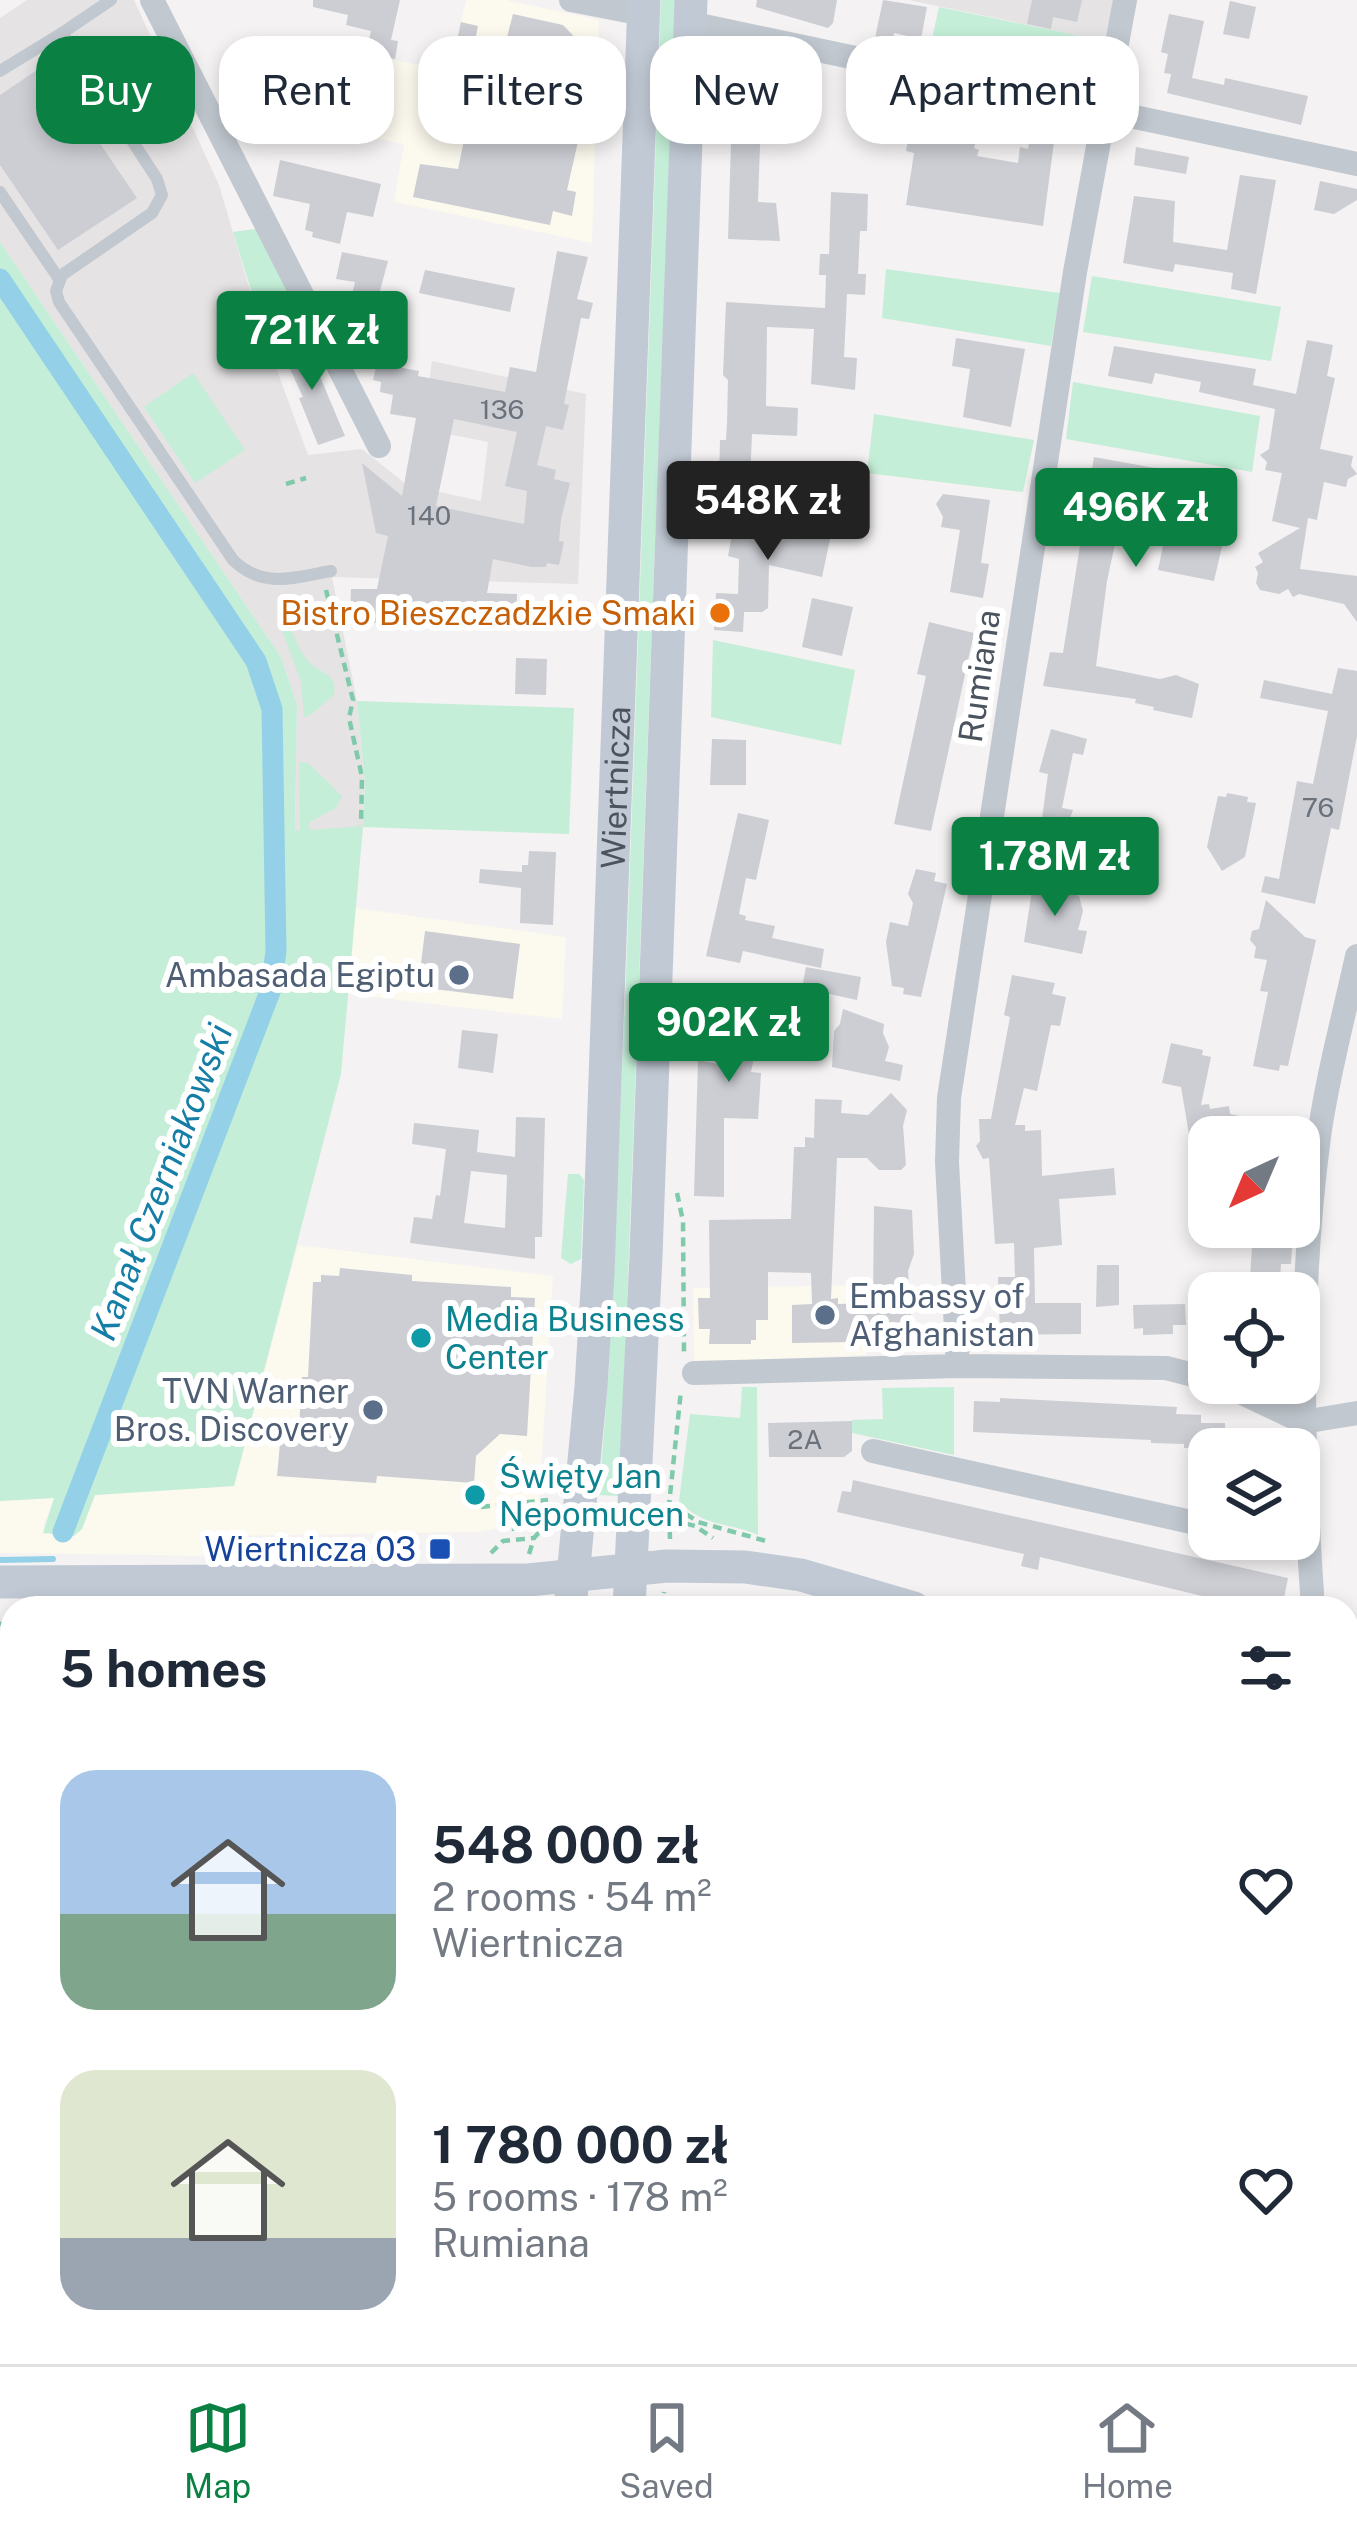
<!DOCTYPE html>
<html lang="en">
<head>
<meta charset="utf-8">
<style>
  body { margin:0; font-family:"Public Sans",sans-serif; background:#f6f6f7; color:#1f2937; height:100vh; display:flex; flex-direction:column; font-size:45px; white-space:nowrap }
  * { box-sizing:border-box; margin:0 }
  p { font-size:39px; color:#747a83 }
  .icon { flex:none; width:66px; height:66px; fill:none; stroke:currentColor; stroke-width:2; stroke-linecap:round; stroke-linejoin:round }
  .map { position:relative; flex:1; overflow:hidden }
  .panel { position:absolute; left:0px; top:1596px; width:1359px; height:768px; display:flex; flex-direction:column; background:#fff; border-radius:36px 36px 0 0; box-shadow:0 6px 18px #0003 }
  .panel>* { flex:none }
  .banner { position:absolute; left:36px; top:36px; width:1287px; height:108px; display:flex; gap:24px }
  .needle { width:78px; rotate:224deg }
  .buttons { position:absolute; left:1188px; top:1116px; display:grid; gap:24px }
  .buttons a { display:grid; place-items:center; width:132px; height:132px; border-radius:24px; background:#fff; box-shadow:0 6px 18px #0003; font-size:60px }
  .price { position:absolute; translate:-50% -102px; padding:0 27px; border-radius:12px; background:#0b8043; color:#fff; font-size:39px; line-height:78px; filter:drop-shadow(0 3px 6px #0008) }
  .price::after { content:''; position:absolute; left:50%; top:72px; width:36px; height:27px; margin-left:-18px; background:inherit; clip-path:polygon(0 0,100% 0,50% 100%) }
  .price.on { background:#222; color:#fff }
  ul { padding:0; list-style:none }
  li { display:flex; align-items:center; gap:36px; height:300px; padding:0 60px }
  li span { display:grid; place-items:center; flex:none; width:336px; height:240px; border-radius:36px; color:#555 }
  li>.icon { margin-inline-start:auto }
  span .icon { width:144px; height:144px; fill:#fffc; stroke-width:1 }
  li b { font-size:51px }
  h2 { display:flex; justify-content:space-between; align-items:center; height:144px; padding:0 60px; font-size:51px }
  .pill { padding:0 42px; border-radius:36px; background:#fff; box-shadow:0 6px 18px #0003; font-size:42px; line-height:108px }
  .pill.on { background:#0b8043; color:#fff }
  .tabs { display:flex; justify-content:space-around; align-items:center; height:168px; border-top:3px solid #e0e1e3; background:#fff; font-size:33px; color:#747a83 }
  .tabs a { display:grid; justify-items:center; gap:6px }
  .tabs .on { color:#0b8043 }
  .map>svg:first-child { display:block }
  .commercial { fill:#fcf9ee }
  .education { fill:#e5e3e3 }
  .green { fill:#c4eed7 }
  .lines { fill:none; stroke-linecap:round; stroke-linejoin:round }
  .stream { stroke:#94d1e8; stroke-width:6 }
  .canal { stroke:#94d1e8; stroke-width:21 }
  .building { fill:#ccced4; fill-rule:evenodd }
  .path { stroke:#7ecaaa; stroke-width:4.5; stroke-dasharray:9 6; stroke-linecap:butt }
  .lane { stroke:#c1c8cf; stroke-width:12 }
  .street { stroke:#c1c8cf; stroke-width:24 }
  .secondary { stroke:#c1c9d4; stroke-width:33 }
  .food-dot { fill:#e8710a; stroke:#fff; stroke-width:4.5 }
  .service-dot { fill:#5c6f8a; stroke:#fff; stroke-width:4.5 }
  .culture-dot { fill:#0f9aa8; stroke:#fff; stroke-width:4.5 }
  .transit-dot { fill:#1a4fb4; stroke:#fff; stroke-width:4.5 }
  .labels { text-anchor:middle; stroke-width:12; stroke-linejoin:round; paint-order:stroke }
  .number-label { font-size:27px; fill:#6b727c }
  .food-label { font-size:33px; fill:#c56008; stroke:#fff; text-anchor:end }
  .street-label { font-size:33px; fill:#4b545e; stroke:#fff }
  .service-label { font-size:33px; fill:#4e5e75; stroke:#fff; text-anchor:end }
  .culture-label { font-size:33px; fill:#0d838f; stroke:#fff; text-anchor:start }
  .transit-label { font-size:33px; fill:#164399; stroke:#fff; text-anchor:end }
  .water-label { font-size:36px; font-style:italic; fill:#157ea7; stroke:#fff }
</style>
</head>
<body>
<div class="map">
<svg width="1357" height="2364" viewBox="0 0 1357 2364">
  <rect width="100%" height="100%" fill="#f4f2f2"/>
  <path class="commercial" d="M466 0H506L599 20 592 243 394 202 404 144 365 136 376 57 450 70Z
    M355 908 566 937 562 1019 348 994Z
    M298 1245 553 1276 538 1521 479 1532 221 1536 211 1556 0 1553V1501L55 1498 43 1526 82 1529 95 1495 234 1486Z
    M862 1285 866 1355 694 1362 693 1288Z"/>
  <path class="education" d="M27 0H134L219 185 259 321 308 455 362 449 407 485 481 501 488 442 423 429 432 361 586 394 578 584 332 577 357 701 365 782 363 827 295 832 297 705 281 657 0 242V18Z
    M909 0H1114L1105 41Z"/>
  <path class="green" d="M661 0H675L620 1496 599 1495 609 1367 626 976Z
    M939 7 1105 41 1095 94 928 57Z
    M261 228 311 331 260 319 233 232Z
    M0 242 281 657 297 705 295 831 300 830 299 762 308 763 342 796 336 808 310 822V830L363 826 365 782 357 701 574 708 569 834 363 827 341 1074 234 1486 95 1495 82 1529 74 1536 43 1533 54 1498 0 1501Z
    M886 269 1060 293 1051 346 882 318Z
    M1092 276 1281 307 1271 361 1083 332Z
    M193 373 245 450 195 483 144 407Z
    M1073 382 1260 416 1252 472 1066 439Z
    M874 414 1034 440 1023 492 867 473Z
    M288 624C294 635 299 650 307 660 319 675 338 671 334 695L309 716 304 717 301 682 281 627Z
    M713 640 855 670 841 745 711 717Z
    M568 1174H579L584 1180 581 1259 571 1264 561 1258Z
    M742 1387H757L758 1535C725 1521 705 1528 679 1501L690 1414 740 1418Z
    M954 1387V1455L852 1433V1420L883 1419 882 1388Z
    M0 1662H12V2163L0 2189Z"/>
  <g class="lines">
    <path class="stream" d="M0 1560 53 1559"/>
    <path class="canal" d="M0 279 256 661 272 709 276 951 271 989 63 1532
      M0 1674 12 1654"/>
  </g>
  <path class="building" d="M313 0H400L391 40 398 41 395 59 366 53 371 31 346 25 348 15 313 7Z
    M757 0H837L833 23 828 28 756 7Z
    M883 0 927 7 921 39 894 33 893 42 875 38Z
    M1032 0H1082L1077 22 1053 17 1051 29 1027 24Z
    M1230 1 1256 7 1249 39 1223 34Z
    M513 14 563 25 590 53 581 57 569 112 584 115 567 190 576 192 572 216 553 211 550 225 413 197 420 164 458 169 470 112 424 102 431 89 447 85 461 22 478 26 465 89 503 97 514 43 506 41Z
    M1169 14 1204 21 1192 78 1224 85 1225 78 1308 96 1301 125 1167 93 1171 74 1164 73 1168 54 1161 52Z
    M246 41 287 49 283 69 273 67 265 108 232 102Z
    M46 64 137 198 58 250 0 165V95Z
    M745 79H784L782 118 761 117 758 202 776 203 780 241 728 239 731 143 743 144Z
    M868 92 923 103 940 93 935 116 980 128 974 148 979 150 977 156 1018 163 1020 147 1028 149 1030 137 1054 142 1043 226 906 205 914 153 906 151 911 127 856 123 858 105H866Z
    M1136 147 1189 157 1186 174 1134 165Z
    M280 160 381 184 373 217 347 212 340 244 312 237 313 232 305 230 310 204 273 196Z
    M1240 175 1276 180 1256 294 1231 289 1233 273 1175 264 1173 272 1123 263 1134 196 1175 201 1173 242 1227 250Z
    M1320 181 1357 189V200L1334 214 1314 210Z
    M831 192 868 194 867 231H860L858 274H866L865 295 847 294 844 357 857 358 855 390 811 384 814 329 767 327 766 406 798 408 797 436 752 434 750 481H719L720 440H726L727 424 728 380 723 375 726 302 825 308 826 275H819L820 254H829Z
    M557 251 588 257 577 299 593 303 589 319 581 318 564 404 569 405 563 430 546 426 537 465 556 470 554 479 570 483 561 519 559 541 564 542 559 565 547 563 546 567H532L493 559 487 593 517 594 516 628 350 622 351 589H377L388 536 376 533 362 463 402 496 416 418 390 414 393 395 380 392 381 382 373 380 377 363 419 371 418 376 505 392 510 367 536 372ZM454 419 517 432 505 486 527 491 524 524 436 506Z
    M342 252 388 261 373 317 348 311 355 282 336 279Z
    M425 270 515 288 510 312 419 293Z
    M293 338 296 345 305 341 345 436 318 445 299 398 303 397 279 345Z
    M956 338 1025 349 1011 427 963 417 970 369 952 366Z
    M1307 340 1333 345 1327 376 1335 378 1320 449 1353 456 1351 466 1357 474 1348 479 1346 487 1324 482 1317 520 1308 518 1300 569 1357 576V622L1344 604 1299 594 1293 597 1288 589 1279 594 1260 590 1256 583 1258 573 1255 567 1263 562 1258 553 1300 528 1272 521 1282 473 1265 470 1267 462 1260 455 1269 449 1275 409 1199 392 1201 382 1155 373 1152 384 1108 376 1114 346 1256 369 1253 385 1296 394Z
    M1094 457 1226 481 1216 540 1223 542 1214 581 1158 570 1163 546 1129 539 1128 547 1115 544 1107 581 1096 666 1160 679 1176 675 1199 684 1192 718 1153 710 1154 707 1135 703 1136 699 1043 686 1050 652 1063 653Z
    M943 494 990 500 981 563 989 564 983 598 950 592 960 530 941 527 943 517 936 504Z
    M751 513 832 530 822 577 769 565 768 608 762 612H744L743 632 714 630 716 593 738 594 739 559 728 556 734 524 748 526Z
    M812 598 853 607 842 656 802 647Z
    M929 622 974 633 931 831 894 824 926 676 917 674Z
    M516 658 547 659 546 695 515 694Z
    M1338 668 1357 671V736L1339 830 1331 828 1315 904 1261 892 1265 876 1279 879 1297 781 1313 784 1328 711 1260 698 1264 680 1332 694Z
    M1051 729 1087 739 1083 755 1073 753 1062 808 1073 810 1062 839 1040 834 1048 774 1039 772Z
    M712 739 746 740V785H710Z
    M1227 793 1248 797 1247 802 1256 803 1245 857 1222 871 1207 847 1218 796 1226 797Z
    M738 813 769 820 756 880 746 878 739 914 746 916 745 920 775 926 772 938 824 949 821 968 743 951 740 963 706 956Z
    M529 851 556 852 553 925 520 923 521 888 479 883 480 869 522 872V865H528Z
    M916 869 936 873 934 881 947 884 921 997 903 994 904 988 892 986 886 942 890 922 908 926 913 903 908 894Z
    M1034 878 1047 891 1055 882 1068 893 1079 896 1083 911 1078 930 1087 931 1082 954 1024 942Z
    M1266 900 1305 937 1316 940 1288 1066 1280 1065 1279 1071 1253 1066 1268 992 1260 991 1267 960 1254 958 1256 947 1250 940 1252 931 1259 929Z
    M425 931 520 944 513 999 418 987Z
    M806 967 861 977 857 1000 802 988Z
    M1012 975 1055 983 1052 994 1066 997 1060 1026 1051 1025 1037 1091 1024 1088 1015 1125H1025V1131L1041 1130 1042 1176 1114 1168 1116 1195 1059 1199 1062 1245 1034 1248 1035 1303H1081V1334L1000 1335 998 1277H1015L1014 1243 995 1244 989 1158 983 1159 976 1146 980 1141 979 1119H991L1010 1017 1004 1015Z
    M731 985 778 995 774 1014 763 1016 751 1072 761 1073 758 1119 724 1118V1197L694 1196 698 1060 717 1064Z
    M843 1009 884 1024 883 1033 889 1047 885 1061 903 1065 900 1081 832 1067 834 1031 840 1024Z
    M462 1030 498 1034 493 1073 458 1068Z
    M1171 1043 1203 1050 1202 1055 1211 1057 1201 1105 1209 1104 1210 1109 1229 1106 1230 1114 1303 1129 1302 1137H1199L1195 1132 1191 1146 1181 1087 1162 1083Z
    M891 1093 907 1110 903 1126 906 1165 901 1170H879L867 1158H837L831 1299 838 1298V1304L873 1303 874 1206 912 1210 914 1254 908 1271 913 1344 894 1345 893 1334 854 1336V1342L792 1343V1305L812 1304 811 1273 768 1272V1320H756V1340H751V1344H709L710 1329H699L698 1298H710L709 1220 791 1219 794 1147H805V1137L814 1138 815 1099 842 1100 841 1113 868 1115Z
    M516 1117 545 1118 542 1237H535V1259L410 1243 414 1217 432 1219 436 1195 440 1196 446 1149 412 1144 414 1123 479 1130 477 1152 515 1157ZM471 1171 507 1175 505 1228 464 1223Z
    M1218 1227H1279V1248H1292L1291 1264H1281L1279 1293H1249L1252 1246 1218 1245Z
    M1097 1265H1119V1305L1096 1307Z
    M340 1268 412 1275V1281L511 1287V1297L535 1298 527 1436 500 1434 476 1456 474 1483 377 1476 376 1483 277 1476 280 1443 298 1445 302 1377H308L313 1282H321V1275L339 1276Z
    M1185 1304 1186 1325H1173V1334L1143 1335V1328L1134 1329 1133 1305Z
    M1000 1398 1177 1407 1176 1414 1201 1415V1423H1225V1431L1249 1432V1449L1184 1448V1444L1151 1443V1440L973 1432 974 1401 1000 1402Z
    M852 1421V1451L844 1457H769L768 1423Z
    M853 1480 1288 1578 1282 1608 1223 1601 1040 1557 1038 1570 1021 1566 1024 1554 837 1512 842 1491 851 1492Z"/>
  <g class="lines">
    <path class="path" d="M286 484 306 478
      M326 590 353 700 349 718 362 777 361 825
      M677 1193 683 1221 684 1354
      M481 1507 548 1500
      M686 1514 698 1522 766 1541
      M657 1516 695 1526 713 1538
      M514 1531 515 1507
      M670 1539 669 1505 681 1390
      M491 1553 503 1541 534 1538
      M529 1554 534 1538 551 1519
      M941 1600 974 1608
      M662 1608 664 1592
      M0 1624H12
      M1347 1658 1357 1659
      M0 1986 12 1989
      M526 2364 528 2352"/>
    <path class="lane" d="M111 0 62 33 157 179 162 195 152 213 62 275 56 291 59 302 233 560C263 589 293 578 331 571
      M0 71 62 33
      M0 192 59 279"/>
    <path class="street" d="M152 0 379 446
      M571 0 643 14
      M690 23 1357 164
      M958 1366 947 1162 949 1098 1075 272 1125 0
      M694 1373 958 1366 1166 1368 1209 1379
      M1221 1383 1303 1422 1357 1413
      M873 1451 1209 1526
      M1271 1539 1309 1547
      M1313 1608C1302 1452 1298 1293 1319 1137 1327 1077 1344 1016 1357 956
      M1347 1792 1357 1795
      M1347 2060 1357 2235
      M1009 2352 1010 2364
      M85 2364 88 2352
      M317 2364 325 2352
      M659 2364 662 2352"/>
    <g class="secondary">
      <path d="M0 1582 528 1580 667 1566 745 1567 801 1575 914 1608"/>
      <path id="s1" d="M570 1608 591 1387 598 1273 644 0"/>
      <path d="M629 1608 646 1256 691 0"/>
      <path d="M1347 1691 1357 1692"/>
      <path d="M438 2364 441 2352"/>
      <path d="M489 2364 491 2352"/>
    </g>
  </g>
  <circle class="food-dot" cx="720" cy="613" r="12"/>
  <g class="service-dot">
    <circle cx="459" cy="975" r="12"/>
    <circle cx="825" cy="1315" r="12"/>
    <circle cx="373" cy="1410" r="12"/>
  </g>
  <g class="culture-dot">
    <circle cx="421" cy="1338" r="12"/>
    <circle cx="475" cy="1495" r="12"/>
  </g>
  <rect class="transit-dot" x="428" y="1537" width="24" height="24" rx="6"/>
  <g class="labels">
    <g class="number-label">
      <text x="502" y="419">136</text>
      <text x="429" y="525">140</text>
      <text x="1318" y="817">76</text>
      <text x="805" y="1449">2A</text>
    </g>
    <g class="food-label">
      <text x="696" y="625">Bistro Bieszczadzkie Smaki</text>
    </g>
    <g class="street-label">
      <text transform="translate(979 676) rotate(-82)" y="12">Rumiana</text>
      <text dy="12" stroke="none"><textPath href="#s1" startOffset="822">Wiertnicza</textPath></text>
    </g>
    <g class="service-label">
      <text x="435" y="987">Ambasada Egiptu</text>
      <text x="849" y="1308" text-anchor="start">Embassy of<tspan x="849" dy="38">Afghanistan</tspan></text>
      <text x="349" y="1403">TVN Warner<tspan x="349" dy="38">Bros. Discovery</tspan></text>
    </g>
    <g class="culture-label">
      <text x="445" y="1331">Media Business<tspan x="445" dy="38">Center</tspan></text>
      <text x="499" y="1488">Święty Jan<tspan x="499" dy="38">Nepomucen</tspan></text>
    </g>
    <g class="transit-label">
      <text x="416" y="1561">Wiertnicza 03</text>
    </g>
    <g class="water-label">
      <text transform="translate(161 1182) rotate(-69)" y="13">Kanał Czerniakowski</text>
    </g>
  </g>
</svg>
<div class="buttons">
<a><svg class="needle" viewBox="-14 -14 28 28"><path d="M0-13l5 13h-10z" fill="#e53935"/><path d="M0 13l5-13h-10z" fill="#747a83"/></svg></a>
<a><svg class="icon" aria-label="locate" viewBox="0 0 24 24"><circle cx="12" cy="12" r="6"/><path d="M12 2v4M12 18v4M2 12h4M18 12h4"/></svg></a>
<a><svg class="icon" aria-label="layers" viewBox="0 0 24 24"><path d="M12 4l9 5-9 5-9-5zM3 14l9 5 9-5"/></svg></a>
</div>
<b class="price" style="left:312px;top:393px">721K zł</b>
<b class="price on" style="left:768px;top:563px">548K zł</b>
<b class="price" style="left:1136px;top:570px">496K zł</b>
<b class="price" style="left:1055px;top:919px">1.78M zł</b>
<b class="price" style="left:729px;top:1085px">902K zł</b>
<div class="banner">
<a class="pill on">Buy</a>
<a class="pill">Rent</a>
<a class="pill">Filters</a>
<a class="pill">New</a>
<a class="pill">Apartment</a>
</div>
<section class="panel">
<h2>5 homes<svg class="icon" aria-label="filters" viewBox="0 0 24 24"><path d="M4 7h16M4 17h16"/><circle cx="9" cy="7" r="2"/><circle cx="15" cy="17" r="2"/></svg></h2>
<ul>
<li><span style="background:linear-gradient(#a9c7e8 60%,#7fa58c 0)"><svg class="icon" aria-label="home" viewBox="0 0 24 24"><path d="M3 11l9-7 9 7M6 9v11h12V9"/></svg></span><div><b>548 000 zł</b><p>2 rooms · 54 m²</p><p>Wiertnicza</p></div><svg class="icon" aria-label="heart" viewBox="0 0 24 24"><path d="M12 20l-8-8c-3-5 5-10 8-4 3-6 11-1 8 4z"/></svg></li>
<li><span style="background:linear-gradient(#dfe7d0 70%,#9aa5b1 0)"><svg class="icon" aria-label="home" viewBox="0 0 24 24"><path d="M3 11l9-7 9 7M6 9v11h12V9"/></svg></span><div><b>1 780 000 zł</b><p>5 rooms · 178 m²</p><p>Rumiana</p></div><svg class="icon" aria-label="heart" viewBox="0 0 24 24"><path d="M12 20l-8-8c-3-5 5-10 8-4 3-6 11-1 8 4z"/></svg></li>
</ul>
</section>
</div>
<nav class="tabs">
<a class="on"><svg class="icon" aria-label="map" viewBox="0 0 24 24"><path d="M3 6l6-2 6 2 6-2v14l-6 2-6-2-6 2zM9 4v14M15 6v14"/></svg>Map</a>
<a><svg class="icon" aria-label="saved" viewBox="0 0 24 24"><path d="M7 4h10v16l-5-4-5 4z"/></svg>Saved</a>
<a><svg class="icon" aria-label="home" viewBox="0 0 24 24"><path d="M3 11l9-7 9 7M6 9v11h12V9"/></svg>Home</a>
</nav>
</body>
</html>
